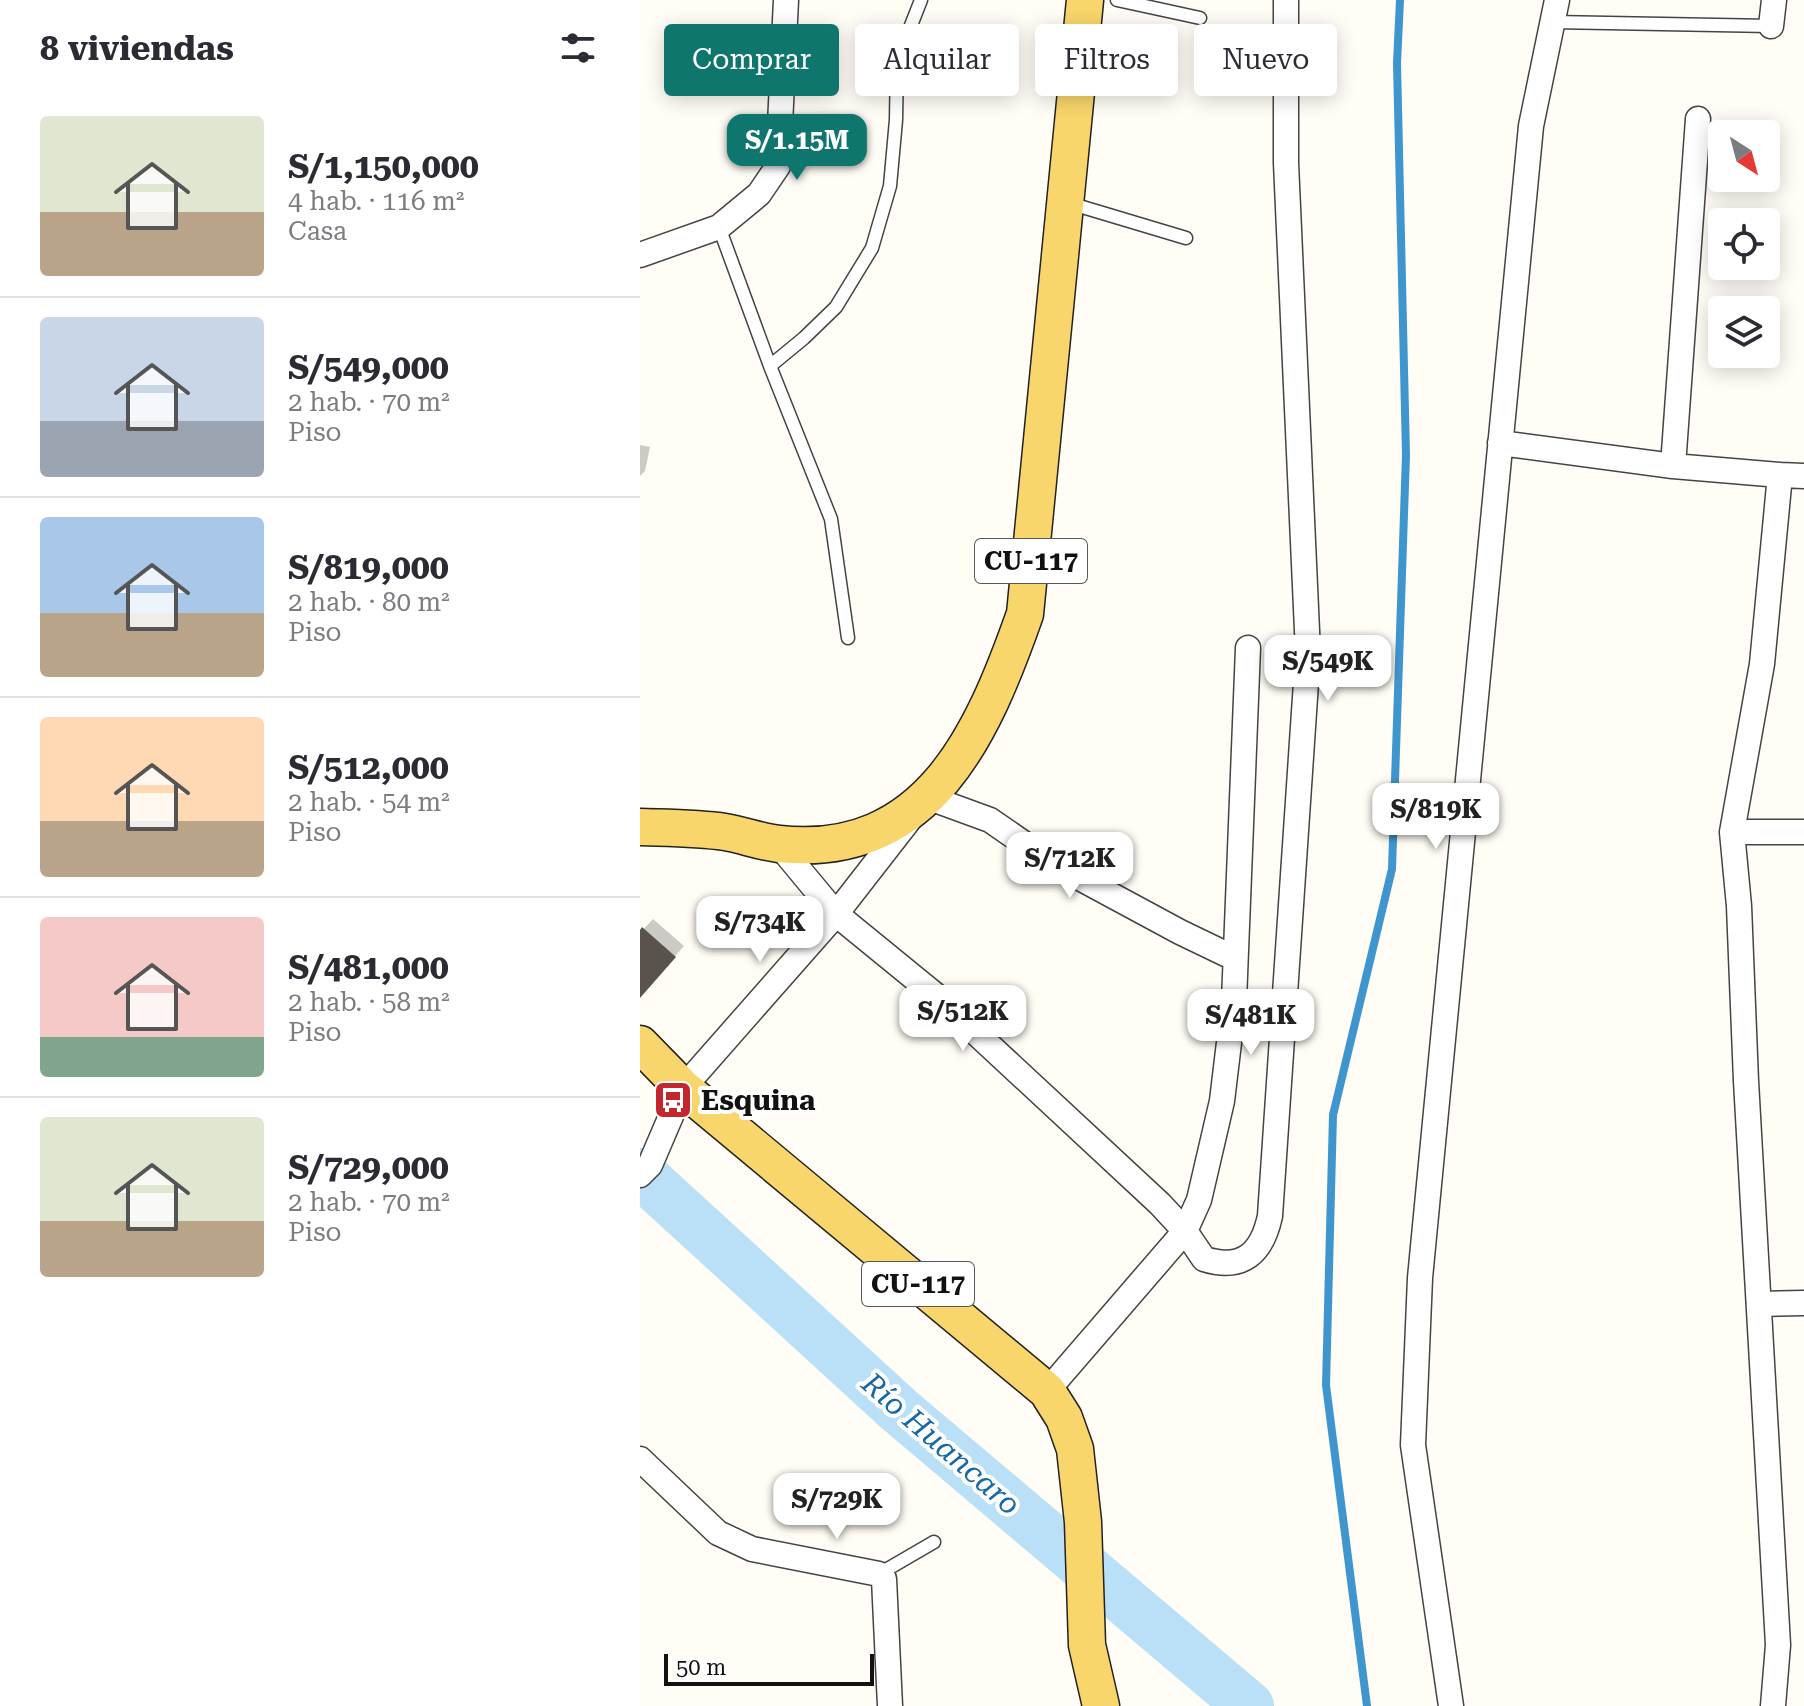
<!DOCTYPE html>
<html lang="es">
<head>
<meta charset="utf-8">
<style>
  body { margin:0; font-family:"Roboto Serif",serif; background:#f2f2f3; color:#2b2b33; height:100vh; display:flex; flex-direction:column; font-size:30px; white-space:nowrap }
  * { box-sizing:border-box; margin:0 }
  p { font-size:26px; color:#7c7c81 }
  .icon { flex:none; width:44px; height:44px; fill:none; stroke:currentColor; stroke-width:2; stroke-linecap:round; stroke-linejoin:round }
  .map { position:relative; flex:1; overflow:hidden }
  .side { display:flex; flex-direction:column; background:#fff; width:640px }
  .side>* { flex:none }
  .banner { position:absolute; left:24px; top:24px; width:760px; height:72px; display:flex; gap:16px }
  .needle { width:52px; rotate:144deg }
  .buttons { position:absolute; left:1068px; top:120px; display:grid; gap:16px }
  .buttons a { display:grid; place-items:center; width:72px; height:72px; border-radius:8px; background:#fff; box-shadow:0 4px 20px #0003; font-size:40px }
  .scale { position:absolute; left:24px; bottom:20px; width:210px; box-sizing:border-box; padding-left:8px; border:4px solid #111; border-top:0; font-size:22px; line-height:28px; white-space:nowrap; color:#111; -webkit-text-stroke:6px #fff; paint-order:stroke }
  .price { position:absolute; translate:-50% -68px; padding:0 18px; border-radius:16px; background:#fff; color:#222; font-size:26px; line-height:52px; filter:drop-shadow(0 2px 4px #0008) }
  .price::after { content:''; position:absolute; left:50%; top:48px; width:24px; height:18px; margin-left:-12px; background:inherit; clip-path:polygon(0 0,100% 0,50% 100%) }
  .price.active { background:#0f766e; color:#fff }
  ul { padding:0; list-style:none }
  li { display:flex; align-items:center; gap:24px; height:200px; padding:0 40px }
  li+li { border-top:2px solid #e1e1e2 }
  li span { display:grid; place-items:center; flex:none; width:224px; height:160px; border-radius:8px; color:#555 }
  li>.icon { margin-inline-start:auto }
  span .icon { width:96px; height:96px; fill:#fffc; stroke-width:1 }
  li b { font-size:34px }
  h2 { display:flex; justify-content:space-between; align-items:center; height:96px; padding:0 40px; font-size:34px }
  .chip { padding:0 28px; border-radius:8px; background:#fff; box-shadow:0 4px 20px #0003; font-size:28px; line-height:72px }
  .chip.active { background:#0f766e; color:#fff }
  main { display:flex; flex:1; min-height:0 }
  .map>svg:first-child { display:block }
  .shadow { fill:#0003 }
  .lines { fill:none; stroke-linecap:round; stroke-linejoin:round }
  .stream { stroke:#3f96cf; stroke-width:8 }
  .river { stroke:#b9e0f7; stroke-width:50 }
  .building { fill:#5a524d }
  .service-casing { stroke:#444; stroke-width:15 }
  .minor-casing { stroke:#444; stroke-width:27 }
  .primary-casing { stroke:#222; stroke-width:39 }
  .service { stroke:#fff; stroke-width:12 }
  .minor { stroke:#fff; stroke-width:24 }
  .primary { stroke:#f9d66b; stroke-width:36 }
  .labels { text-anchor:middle; stroke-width:8; stroke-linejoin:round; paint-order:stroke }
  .shield { fill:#fff; stroke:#585858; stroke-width:2 }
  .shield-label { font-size:26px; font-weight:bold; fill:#111 }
  .poi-label { font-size:28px; font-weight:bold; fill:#111; stroke:#fff; text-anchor:start }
  .water-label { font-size:30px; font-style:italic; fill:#1768a6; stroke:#fff }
</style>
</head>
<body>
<main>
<section class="side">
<h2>8 viviendas<svg class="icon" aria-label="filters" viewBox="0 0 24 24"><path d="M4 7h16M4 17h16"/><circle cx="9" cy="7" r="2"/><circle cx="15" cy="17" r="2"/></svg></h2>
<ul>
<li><span style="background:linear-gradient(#dfe7d0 60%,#b9a48a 0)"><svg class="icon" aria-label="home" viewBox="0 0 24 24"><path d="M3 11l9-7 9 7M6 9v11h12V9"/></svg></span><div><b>S/1,150,000</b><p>4 hab. · 116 m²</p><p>Casa</p></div></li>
<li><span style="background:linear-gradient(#c9d6e8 65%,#9aa5b1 0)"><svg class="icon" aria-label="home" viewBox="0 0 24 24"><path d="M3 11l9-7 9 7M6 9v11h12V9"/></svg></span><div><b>S/549,000</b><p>2 hab. · 70 m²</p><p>Piso</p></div></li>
<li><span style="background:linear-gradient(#a9c7e8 60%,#b9a48a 0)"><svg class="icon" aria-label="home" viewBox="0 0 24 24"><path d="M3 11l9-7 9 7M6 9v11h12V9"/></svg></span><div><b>S/819,000</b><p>2 hab. · 80 m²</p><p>Piso</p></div></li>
<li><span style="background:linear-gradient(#ffd9b3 65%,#b9a48a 0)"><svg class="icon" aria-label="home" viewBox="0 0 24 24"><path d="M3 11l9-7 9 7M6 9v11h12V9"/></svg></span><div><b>S/512,000</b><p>2 hab. · 54 m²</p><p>Piso</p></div></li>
<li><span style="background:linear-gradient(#f6c9c9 75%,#7fa58c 0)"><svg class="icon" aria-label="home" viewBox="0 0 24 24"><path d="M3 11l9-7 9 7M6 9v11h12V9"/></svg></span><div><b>S/481,000</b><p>2 hab. · 58 m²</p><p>Piso</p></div></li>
<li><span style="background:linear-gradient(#dfe7d0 65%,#b9a48a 0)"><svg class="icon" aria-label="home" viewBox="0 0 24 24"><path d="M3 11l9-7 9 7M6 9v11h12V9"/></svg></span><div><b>S/729,000</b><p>2 hab. · 70 m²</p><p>Piso</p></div></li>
</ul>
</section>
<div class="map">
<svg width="1164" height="1706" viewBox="0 0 1164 1706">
  <rect width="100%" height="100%" fill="#fffdf5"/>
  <path class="shadow" d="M0 445 10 447 5 471 0 476Z
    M13 919 44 946 0 996V933Z"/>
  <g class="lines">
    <path class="stream" d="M727 1706 686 1385 693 1115 752 869 766 455 757 63 760 0"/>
    <path class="river" d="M0 1173 259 1410 609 1706"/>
  </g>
  <path class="building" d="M2 927 36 957 0 998V930Z"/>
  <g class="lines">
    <defs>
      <path id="service" d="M477 0 560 18
        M913 22 1131 26
        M429 203 546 238
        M79 227 130 366 191 519 208 638
        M130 366 164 338 196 307 232 248 250 186 256 120 257 61 281 0
        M239 1574 294 1542"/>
      <path id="minor" d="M1131 26 1134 0
        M0 255 79 227 119 194 138 166 146 0
        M860 443 1033 466 1140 475
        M1033 466 1058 119
        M1092 832H1164
        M138 844 196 914 294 994 520 1204 545 1231 564 1259C603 1271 622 1253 630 1216L668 653 646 163V0
        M0 1175 10 1165 43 1088 196 914 287 797 350 820 412 863 540 932 594 958
        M1119 1304 1164 1303
        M407 1391 545 1231 559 1200 582 1101 594 1001 608 648
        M0 1459 78 1533 112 1549 239 1574 244 1579 250 1706
        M811 1706 773 1445 780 1278 891 126 917 0
        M1133 1706 1138 1645 1106 1081 1099 906 1092 832 1122 664 1140 475 1164 476"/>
      <path id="primary" d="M0 827C28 828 58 828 85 832 103 835 121 842 139 844 289 860 343 733 385 614L445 0
        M0 1044 43 1088 407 1391 424 1418 435 1449 443 1522 447 1645 461 1706"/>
    </defs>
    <use href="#service" class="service-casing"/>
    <use href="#minor" class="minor-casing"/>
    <use href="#primary" class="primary-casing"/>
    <use href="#service" class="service"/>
    <use href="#minor" class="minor"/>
    <use href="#primary" class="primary"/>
  </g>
  <defs>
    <symbol id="bus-square" viewBox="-11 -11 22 22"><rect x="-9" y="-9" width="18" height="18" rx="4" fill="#c4262e" stroke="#fff"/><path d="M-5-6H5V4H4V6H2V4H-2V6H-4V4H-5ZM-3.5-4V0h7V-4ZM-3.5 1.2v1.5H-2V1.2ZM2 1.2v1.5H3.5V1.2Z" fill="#fff"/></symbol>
  </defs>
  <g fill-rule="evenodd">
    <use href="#bus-square" x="11" y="1078" width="44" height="44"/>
  </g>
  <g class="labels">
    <g class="shield">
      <rect x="335" y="539" width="112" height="44" rx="6"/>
      <rect x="222" y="1262" width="112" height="44" rx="6"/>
    </g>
    <g class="shield-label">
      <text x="391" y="570">CU-117</text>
      <text x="278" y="1293">CU-117</text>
    </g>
    <g class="poi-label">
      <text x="61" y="1110">Esquina</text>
    </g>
    <g class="water-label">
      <text transform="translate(301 1444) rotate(41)" y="10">Río Huancaro</text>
    </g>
  </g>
</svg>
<div class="buttons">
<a><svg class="needle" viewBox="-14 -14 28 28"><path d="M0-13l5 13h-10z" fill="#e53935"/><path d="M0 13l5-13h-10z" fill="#7c7c81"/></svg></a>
<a><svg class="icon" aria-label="locate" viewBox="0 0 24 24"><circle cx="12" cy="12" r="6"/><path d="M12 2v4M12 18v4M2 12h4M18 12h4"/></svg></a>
<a><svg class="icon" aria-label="layers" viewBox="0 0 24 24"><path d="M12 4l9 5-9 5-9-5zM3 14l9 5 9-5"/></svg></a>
</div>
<div class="scale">50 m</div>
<b class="price active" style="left:157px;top:182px">S/1.15M</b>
<b class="price" style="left:688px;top:703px">S/549K</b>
<b class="price" style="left:796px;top:851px">S/819K</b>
<b class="price" style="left:430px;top:900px">S/712K</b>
<b class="price" style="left:120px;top:964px">S/734K</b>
<b class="price" style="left:323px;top:1053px">S/512K</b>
<b class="price" style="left:611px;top:1057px">S/481K</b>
<b class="price" style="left:197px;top:1541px">S/729K</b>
<div class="banner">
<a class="chip active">Comprar</a>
<a class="chip">Alquilar</a>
<a class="chip">Filtros</a>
<a class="chip">Nuevo</a>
</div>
</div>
</main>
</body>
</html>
